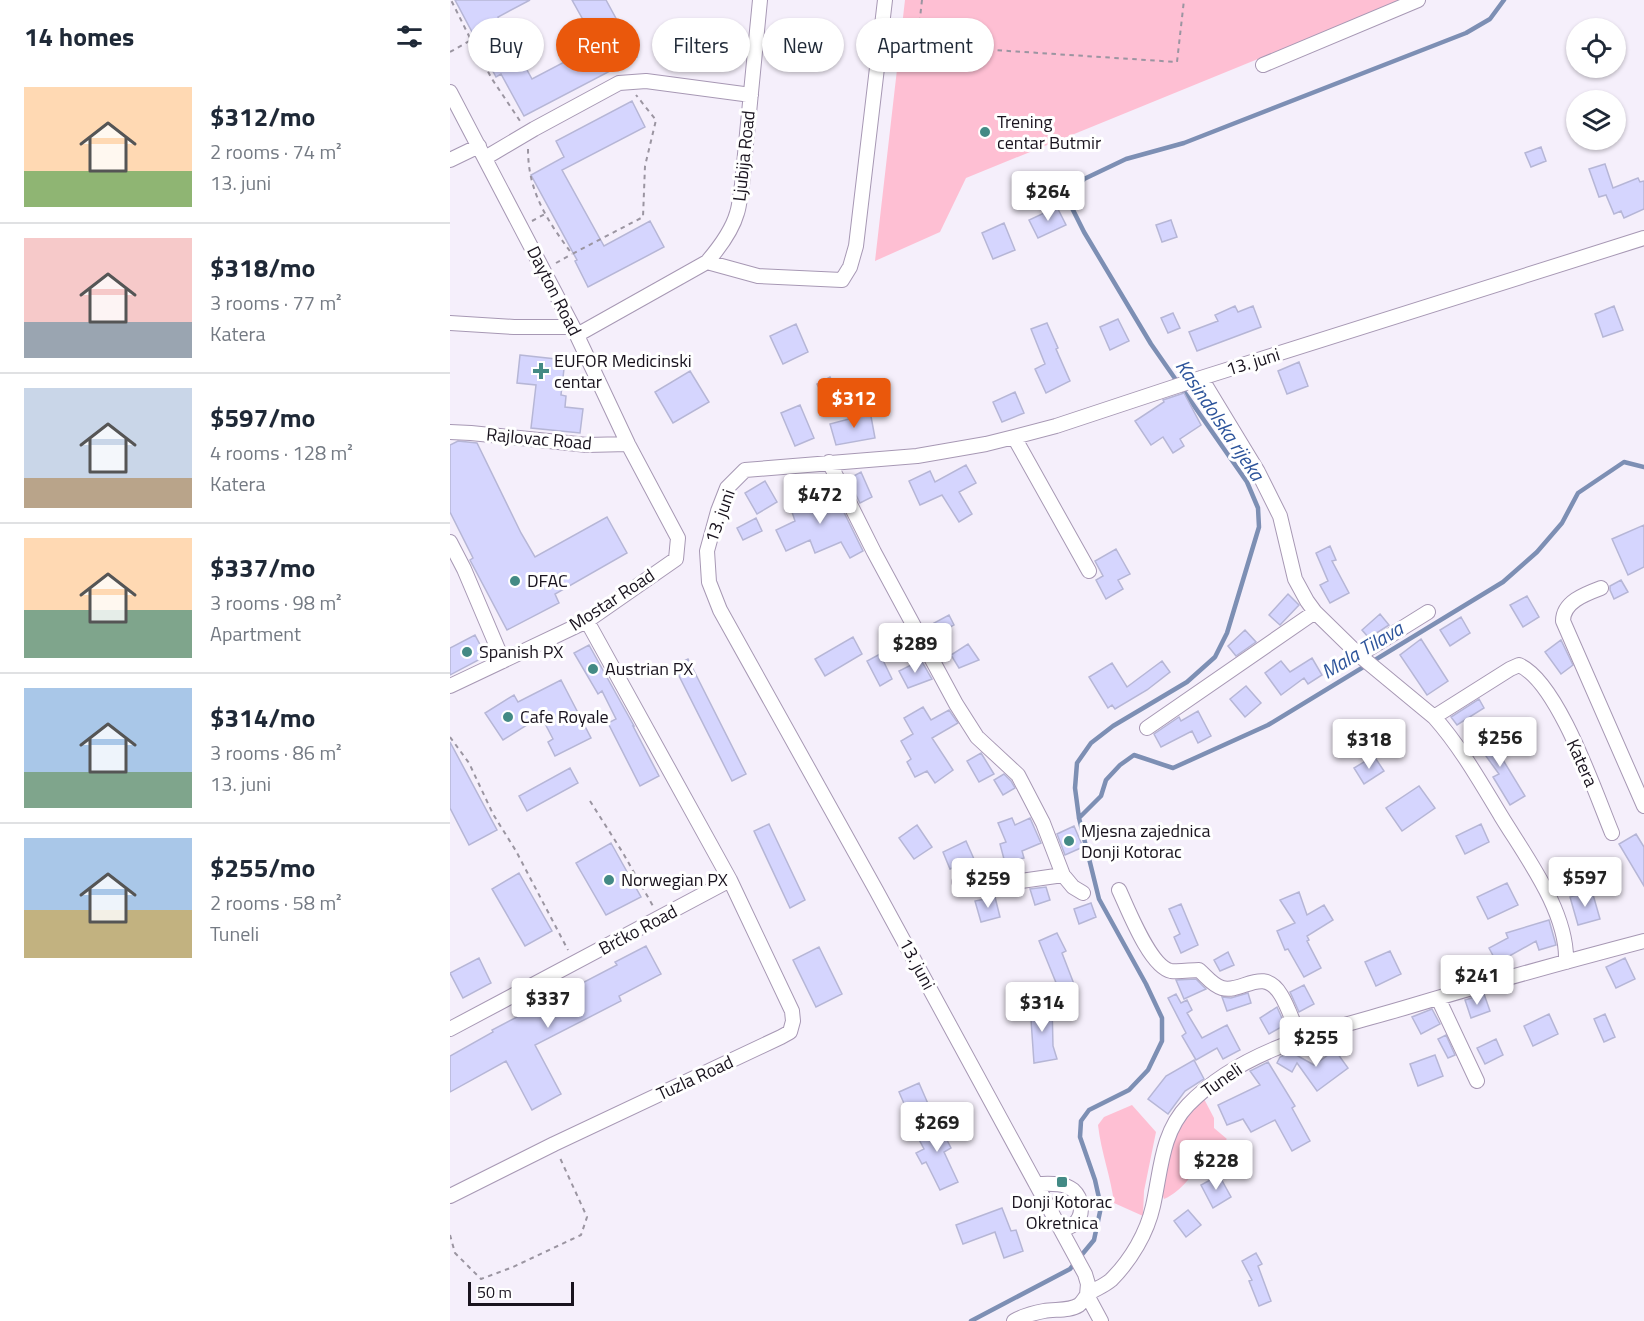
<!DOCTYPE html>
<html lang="en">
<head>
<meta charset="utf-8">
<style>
  body { margin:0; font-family:"Titillium Web",sans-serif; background:#f2f2f3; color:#1f2937; height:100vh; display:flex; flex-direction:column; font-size:22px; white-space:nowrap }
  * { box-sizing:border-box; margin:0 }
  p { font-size:20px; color:#747a83 }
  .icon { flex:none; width:33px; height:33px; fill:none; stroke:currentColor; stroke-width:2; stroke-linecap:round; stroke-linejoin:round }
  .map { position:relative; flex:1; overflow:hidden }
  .sheet { display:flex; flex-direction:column; background:#fff; width:450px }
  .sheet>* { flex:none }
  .top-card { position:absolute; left:18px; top:18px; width:570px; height:54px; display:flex; gap:12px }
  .controls { position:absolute; left:1116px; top:18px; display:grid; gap:12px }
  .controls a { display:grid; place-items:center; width:60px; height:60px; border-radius:50%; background:#fff; box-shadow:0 2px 4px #0004; font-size:30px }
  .scale { position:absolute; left:18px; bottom:15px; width:106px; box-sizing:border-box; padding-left:6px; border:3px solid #19131e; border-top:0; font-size:16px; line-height:21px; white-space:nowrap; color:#19131e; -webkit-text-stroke:4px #fff; paint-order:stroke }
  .price { position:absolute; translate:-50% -51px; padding:0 14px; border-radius:6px; background:#fff; color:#222; font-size:20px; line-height:39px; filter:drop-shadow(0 2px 3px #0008) }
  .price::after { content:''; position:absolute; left:50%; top:36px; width:18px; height:14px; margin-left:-9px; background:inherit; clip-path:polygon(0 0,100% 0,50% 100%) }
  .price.on { background:#ea580c; color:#fff }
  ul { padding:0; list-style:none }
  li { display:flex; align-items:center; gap:18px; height:150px; padding:0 24px }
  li+li { border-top:2px solid #e0e1e3 }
  li span { display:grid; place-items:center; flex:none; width:168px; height:120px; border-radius:0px; color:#555 }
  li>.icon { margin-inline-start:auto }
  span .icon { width:72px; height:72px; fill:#fffc; stroke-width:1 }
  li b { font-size:26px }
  h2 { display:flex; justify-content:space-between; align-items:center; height:72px; padding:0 24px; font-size:26px }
  .tag { padding:0 21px; border-radius:27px; background:#fff; box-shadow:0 2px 4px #0004; font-size:21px; line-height:54px }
  .tag.on { background:#ea580c; color:#fff }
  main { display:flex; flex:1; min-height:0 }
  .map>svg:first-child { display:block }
  .green { fill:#febfd3 }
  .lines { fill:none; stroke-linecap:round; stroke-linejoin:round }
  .stream { stroke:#7d8fb4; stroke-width:4.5 }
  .building { fill:#d5d5fe; stroke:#b6b6d6; stroke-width:1.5 }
  .minor-casing { stroke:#a798b4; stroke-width:16 }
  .path { stroke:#9b95a1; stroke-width:2; stroke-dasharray:4.5 4.5; stroke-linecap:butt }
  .minor { stroke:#fff; stroke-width:14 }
  .poi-dot { fill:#438a85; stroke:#fff; stroke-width:2 }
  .labels { text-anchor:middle; stroke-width:6; stroke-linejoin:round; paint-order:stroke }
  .poi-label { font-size:18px; fill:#19131e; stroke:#fff; text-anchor:start }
  .street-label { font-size:18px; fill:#19131e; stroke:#fff }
  .water-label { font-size:20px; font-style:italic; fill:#2d549b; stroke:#fff }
</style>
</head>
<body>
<main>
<section class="sheet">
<h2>14 homes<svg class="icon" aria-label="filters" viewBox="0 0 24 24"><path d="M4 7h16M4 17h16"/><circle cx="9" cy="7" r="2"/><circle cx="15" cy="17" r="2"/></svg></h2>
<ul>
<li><span style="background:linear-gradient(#ffd9b3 70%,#8fb573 0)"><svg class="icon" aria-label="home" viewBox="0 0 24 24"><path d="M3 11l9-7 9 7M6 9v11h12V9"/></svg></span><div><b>$312/mo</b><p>2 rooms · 74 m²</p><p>13. juni</p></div></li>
<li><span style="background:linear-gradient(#f6c9c9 70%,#9aa5b1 0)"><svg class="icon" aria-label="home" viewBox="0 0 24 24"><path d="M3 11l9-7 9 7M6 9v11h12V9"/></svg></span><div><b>$318/mo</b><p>3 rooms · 77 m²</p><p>Katera</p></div></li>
<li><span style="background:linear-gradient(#c9d6e8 75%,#b9a48a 0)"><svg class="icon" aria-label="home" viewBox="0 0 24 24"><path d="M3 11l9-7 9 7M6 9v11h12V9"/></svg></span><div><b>$597/mo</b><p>4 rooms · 128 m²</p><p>Katera</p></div></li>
<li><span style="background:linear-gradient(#ffd9b3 60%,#7fa58c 0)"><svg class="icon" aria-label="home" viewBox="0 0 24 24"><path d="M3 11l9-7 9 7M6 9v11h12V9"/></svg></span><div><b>$337/mo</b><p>3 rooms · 98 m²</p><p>Apartment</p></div></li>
<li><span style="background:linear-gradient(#a9c7e8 70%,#7fa58c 0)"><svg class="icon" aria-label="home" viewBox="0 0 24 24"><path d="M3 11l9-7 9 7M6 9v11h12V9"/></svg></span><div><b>$314/mo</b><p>3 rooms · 86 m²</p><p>13. juni</p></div></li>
<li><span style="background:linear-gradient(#a9c7e8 60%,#c2b280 0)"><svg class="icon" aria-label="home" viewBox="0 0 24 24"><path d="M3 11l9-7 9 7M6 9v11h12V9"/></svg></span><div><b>$255/mo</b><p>2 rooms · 58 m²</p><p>Tuneli</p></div></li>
</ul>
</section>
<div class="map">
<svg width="1194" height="1321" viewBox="0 0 1194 1321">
  <rect width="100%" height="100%" fill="#f5effb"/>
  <path class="green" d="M455 0H953L516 178 490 232 425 261Z
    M753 1097 764 1118V1128L777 1139C770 1145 762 1152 756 1159 742 1173 733 1191 714 1199L710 1188 728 1122Z
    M682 1105 706 1132 694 1191 693 1216 664 1203C661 1177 651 1152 648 1125L654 1117Z"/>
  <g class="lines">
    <path class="stream" d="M629 818 651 796 656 780 670 765 684 755 723 768 818 725 1053 582 1087 552 1112 523 1128 493 1174 462 1194 467
      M521 1321 620 1269 644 1240 651 1207 645 1180 630 1137 631 1121 639 1110 679 1090 698 1070 712 1041V1018L696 984 649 899 629 818 625 788 627 763 641 743 663 726 737 682 765 657 777 633 809 527 808 508 797 482 701 344 634 232 620 204 625 190 634 179 676 159 734 143 1016 33 1040 19 1054 0"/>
  </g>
  <path class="building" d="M5 0H80L48 17 82 79 147 45 122 0H156L187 57 74 116 51 74 46 77Z
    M182 101 195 127 112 170 154 246 200 221 214 247 138 287 125 261 127 260 81 175 114 157 106 141Z
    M1091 147 1096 161 1081 167 1075 153Z
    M1155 164 1163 188 1188 178 1190 182 1194 181V209L1174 218 1171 211 1164 214 1156 195 1149 197 1139 169Z
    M607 207 616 225 588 238 579 220Z
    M721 220 727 237 712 242 706 225Z
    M554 223 565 250 543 259 532 233Z
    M785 306 788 312 803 306 811 327 747 351 739 332 768 321 765 315Z
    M1164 306 1173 330 1153 337 1145 314Z
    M723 313 730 328 718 333 711 318Z
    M668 319 679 341 660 350 650 327Z
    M597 323 608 348 606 349 620 381 596 393 585 369 595 364 581 329Z
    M346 324 358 352 333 364 320 336Z
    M70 355 115 360 111 395 116 396 115 407 133 409 130 433 81 428 86 385 67 383Z
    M849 362 858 386 837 394 828 371Z
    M240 371 259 402 223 423 205 392Z
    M380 377 387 391 374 398 367 384Z
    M565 392 574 413 552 422 543 402Z
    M734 393 751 425 730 439 734 446 723 453 713 437 701 445 685 421 714 402 713 400Z
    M350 405 364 438 345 446 331 413Z
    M420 411 425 438 386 445 380 424 399 419 398 415Z
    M8 441 27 443 71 533 85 557 157 517 177 553 105 594 109 603 57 630 20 560 23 558 0 512V445Z
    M516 465 526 483 509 492 522 514 509 522 492 495 470 505 459 481 480 471 485 482Z
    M411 472 422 497 410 503 398 479Z
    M315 481 327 502 307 514 295 493Z
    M382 488 413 551 400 558 391 542 365 553 360 540 336 551 326 530 345 521 341 509 355 504 353 499Z
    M306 518 312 531 293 540 287 528Z
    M1194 525V567L1178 575 1162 539Z
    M880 546 886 560 882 561 899 593 880 603 870 585 878 581 866 553Z
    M666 549 680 574 668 580 673 589 656 599 646 580 653 576 645 561Z
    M1171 580 1178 592 1164 599 1160 590V586Z
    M838 594 849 605 830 625 819 615Z
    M1077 596 1089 617 1073 627 1060 605Z
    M930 614 939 625 919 638 912 630Z
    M499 615 504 625 489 633 484 623Z
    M1011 617 1020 633 1000 646 990 630Z
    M795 630 806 642 786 656 778 646Z
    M25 635 36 656 0 675V648Z
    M403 637 412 654 375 676 365 659Z
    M971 639 998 681 977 695 950 655Z
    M1111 640 1123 665 1111 674 1095 652Z
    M518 644 529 660 509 668 501 655Z
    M139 645 184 726H183L209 776 190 786 158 723 166 719 152 691 148 694 124 653Z
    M430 654 442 679 430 686 417 661Z
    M862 658 872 675 858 684 854 678 831 695 815 673 831 661 840 672Z
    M238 659 296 774 282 781 224 666Z
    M471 660 482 679 458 688 449 671Z
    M712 661 720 672 697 690 665 709 662 705 658 708 639 677 662 663 677 687Z
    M111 680 141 738 105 756 98 742 103 739 91 716 53 740 35 713 64 695 68 702Z
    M796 686 811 703 795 717 780 699Z
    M1029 699 1034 708 1007 725 1001 717Z
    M473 707 481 720 499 710 508 723 482 738 503 770 485 783 477 771 465 777 457 762 461 759 451 741 463 734 454 718Z
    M748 711 761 736 748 743 742 731 711 747 704 734 729 717 731 721Z
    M1040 730 1055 751 1050 755 1075 796 1060 805 1043 777 1049 774 1025 741Z
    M0 742 47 830 19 845 0 808Z
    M531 753 544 774 529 782 517 761Z
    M924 756 934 771 914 784 904 768Z
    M120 768 128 783 77 811 69 796Z
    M554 774 561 781 565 788 553 795 544 780Z
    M969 786 985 808 952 831 936 808Z
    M562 818 565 825 580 818 591 843 572 851 574 858 555 863 550 844 556 842 548 823Z
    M319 824 355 900 340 908 304 831Z
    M1031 824 1039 842 1015 854 1006 836Z
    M467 825 482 847 464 859 449 838Z
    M624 826 633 847 615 855 607 834Z
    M1186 834 1194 847V886L1169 844Z
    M516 841 524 859 500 869 493 852Z
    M161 843 191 897 156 915 126 863Z
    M69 873 102 931 75 946 42 889Z
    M1057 883 1068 905 1038 919 1027 897Z
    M596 887 600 900 585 905 580 889Z
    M1142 891 1150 919 1128 925 1120 897Z
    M849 892 857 915 874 905 883 920 857 936 859 940 857 941 871 968 854 977 838 949 835 950 827 931 845 923 830 900Z
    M545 897 550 917 531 922 525 901Z
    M641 903 646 917 629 924 624 909Z
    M731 904 748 945 731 953 724 937 730 934 719 909Z
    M1099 920 1106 945 1089 950 1086 941 1047 963 1039 948 1058 938 1056 933Z
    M607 933 616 951 612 953 624 984 609 990 589 941Z
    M196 946 211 974 169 996 171 1001 85 1045 111 1094 82 1110 56 1061 0 1092V1056L43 1032 42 1030 167 965 165 962Z
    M369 947 392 994 366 1007 343 960Z
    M940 951 951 974 926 986 915 962Z
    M778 952 784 965 770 971 764 960Z
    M29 958 41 983 13 998 0 973Z
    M1175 958 1185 979 1166 988 1156 967Z
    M746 979 756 989 734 999 726 980Z
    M854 985 864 1004 849 1012 840 992Z
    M798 993 801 1003 777 1011 772 997 781 998Z
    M726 994 731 1003 737 1000 742 1010 737 1013 752 1038 777 1025 790 1050 773 1059 767 1048 746 1060 732 1036 736 1033 718 998Z
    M1034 994 1040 1011 1021 1018 1015 1000Z
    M602 1004 603 1046 607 1059 584 1063 580 1005Z
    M827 1007 835 1025 819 1034 810 1018Z
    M982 1009 990 1024 971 1034 962 1017Z
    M1099 1014 1108 1034 1083 1046 1074 1026Z
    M1155 1014 1165 1037 1154 1042 1144 1019Z
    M996 1035 1005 1055 998 1058 988 1039Z
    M1046 1039 1053 1055 1035 1064 1027 1048Z
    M885 1050 898 1068 867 1091 847 1063 842 1072 827 1063 830 1057 841 1052 864 1065Z
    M985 1055 993 1076 968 1086 960 1064Z
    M744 1060 754 1079 735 1091 718 1114 698 1099 716 1076Z
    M818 1062 845 1106 842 1108 860 1141 842 1151 825 1120 801 1132 793 1119 777 1125 768 1105 810 1085 800 1071Z
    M469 1083 479 1106 459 1115 449 1092Z
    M495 1118 502 1130 494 1134 501 1148 494 1152 508 1182 490 1190 476 1162 472 1164 466 1153 474 1149 466 1134Z
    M769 1175 781 1197 763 1208 751 1185Z
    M552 1208 561 1231 566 1230 573 1251 554 1258 545 1232 513 1244 506 1225Z
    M738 1210 751 1225 736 1237 724 1221Z
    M806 1253 812 1264 808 1266 821 1301 809 1306 799 1281 802 1280 792 1261Z"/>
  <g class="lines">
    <defs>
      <path id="minor" d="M813 65 968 0
        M0 92 123 327 178 444 228 538 226 559 137 621 0 686
        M35 158 84 129 169 83 196 81 301 95
        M0 160 29 146
        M257 262 308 276 392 280 400 267 406 246 435 0
        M0 323 64 327H123
        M127 335 257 262C269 248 282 231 287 213 290 204 290 194 292 185L310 0
        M751 378 808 472 830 516 845 579 857 601 865 612 909 655 984 717C1010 746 1031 783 1051 816 1076 857 1118 912 1116 962
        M0 432 21 433 137 445 178 444
        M564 437 639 571
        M379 462 424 552 506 704 527 737 568 775 593 823 613 875 623 887 633 893
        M0 542 14 569 53 661
        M1151 588C1135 594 1113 602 1113 621L1194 806
        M909 655 978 612
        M984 717 1060 669 1069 665C1108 682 1145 792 1162 833
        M697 728 865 612
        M509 882 539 875 571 881 613 875
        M669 890C678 909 700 967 721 971 730 972 741 970 749 970 756 976 762 985 772 988 792 994 813 965 831 995 839 1008 844 1025 850 1039
        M988 998 1027 1081
        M0 1029 280 880
        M586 1184C598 1184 613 1182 623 1190 633 1199 634 1216 624 1224 621 1227 615 1228 611 1230
        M0 1196 104 1144 331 1037 340 1032 343 1021 342 1011 280 880 137 621
        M637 1295 638 1284 635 1274 426 890 270 610 259 582 257 551 268 511 277 488 295 470 467 456 536 444 564 437 606 426 751 378 1194 238
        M637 1295 651 1321
        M564 1321C573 1316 583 1313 594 1311 605 1309 620 1311 629 1305 633 1302 635 1297 638 1294 645 1289 654 1286 661 1280 681 1260 697 1233 703 1206 711 1171 711 1133 738 1105 794 1047 880 1030 954 1008 1034 984 1114 962 1194 941"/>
    </defs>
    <use href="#minor" class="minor-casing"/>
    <path class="path" d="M472 0 467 45 727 62 734 0
      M21 40 42 79 70 121
      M0 52 21 40 1 0
      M78 149C78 192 97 220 122 254L193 217 195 166 206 120 186 95
      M82 221 95 214
      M106 263 122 254
      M0 737 19 763 43 814 66 851 118 950
      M140 801 173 853 203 906
      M0 1235 5 1253 31 1279 63 1267 131 1235 137 1217 110 1158"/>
    <use href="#minor" class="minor"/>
  </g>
  <g class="poi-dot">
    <circle cx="535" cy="132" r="6"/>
    <path d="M88 362h6v6h6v6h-6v6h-6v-6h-6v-6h6z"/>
    <circle cx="65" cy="581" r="6"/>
    <circle cx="17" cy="652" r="6"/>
    <circle cx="143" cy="669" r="6"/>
    <circle cx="58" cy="717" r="6"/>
    <circle cx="619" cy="841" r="6"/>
    <circle cx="159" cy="880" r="6"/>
    <rect x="606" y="1176" width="12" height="12" rx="3"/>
  </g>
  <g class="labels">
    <g class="poi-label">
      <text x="547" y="128">Trening<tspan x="547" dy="21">centar Butmir</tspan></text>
      <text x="104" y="367">EUFOR Medicinski<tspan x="104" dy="21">centar</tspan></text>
      <text x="77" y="587">DFAC</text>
      <text x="29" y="658">Spanish PX</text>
      <text x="155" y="675">Austrian PX</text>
      <text x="70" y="723">Cafe Royale</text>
      <text x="631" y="837">Mjesna zajednica<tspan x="631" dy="21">Donji Kotorac</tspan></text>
      <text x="171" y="886">Norwegian PX</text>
      <text x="612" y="1208" text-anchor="middle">Donji Kotorac<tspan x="612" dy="21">Okretnica</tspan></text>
    </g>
    <g class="street-label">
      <text transform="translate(294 156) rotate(-84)" y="6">Ljubija Road</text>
      <text transform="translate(104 291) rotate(63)" y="6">Dayton Road</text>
      <text transform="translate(803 362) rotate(-17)" y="6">13. juni</text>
      <text transform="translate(89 439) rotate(5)" y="6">Rajlovac Road</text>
      <text transform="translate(270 516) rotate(-70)" y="6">13. juni</text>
      <text transform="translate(162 600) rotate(-33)" y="6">Mostar Road</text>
      <text transform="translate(1132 763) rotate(66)" y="6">Katera</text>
      <text transform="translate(188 930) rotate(-28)" y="6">Brčko Road</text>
      <text transform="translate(467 964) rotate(62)" y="6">13. juni</text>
      <text transform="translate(245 1078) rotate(-25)" y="6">Tuzla Road</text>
      <text transform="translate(772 1080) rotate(-35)" y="6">Tuneli</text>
    </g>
    <g class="water-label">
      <text transform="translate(770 420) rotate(56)" y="7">Kasindolska rijeka</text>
      <text transform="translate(912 650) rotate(-31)" y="7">Mala Tilava</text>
    </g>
  </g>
</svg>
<div class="controls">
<a><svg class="icon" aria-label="locate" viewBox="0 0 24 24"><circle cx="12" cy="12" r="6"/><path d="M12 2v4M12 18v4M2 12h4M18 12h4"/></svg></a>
<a><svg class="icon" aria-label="layers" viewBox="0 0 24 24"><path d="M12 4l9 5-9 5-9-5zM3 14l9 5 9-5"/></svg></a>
</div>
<div class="scale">50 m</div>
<b class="price" style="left:598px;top:222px">$264</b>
<b class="price on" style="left:404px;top:429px">$312</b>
<b class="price" style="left:370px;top:525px">$472</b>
<b class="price" style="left:465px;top:674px">$289</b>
<b class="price" style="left:1050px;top:768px">$256</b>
<b class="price" style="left:919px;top:770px">$318</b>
<b class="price" style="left:1135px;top:908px">$597</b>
<b class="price" style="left:538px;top:909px">$259</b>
<b class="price" style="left:1027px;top:1006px">$241</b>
<b class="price" style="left:98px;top:1029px">$337</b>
<b class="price" style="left:592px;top:1033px">$314</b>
<b class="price" style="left:866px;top:1068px">$255</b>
<b class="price" style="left:487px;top:1153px">$269</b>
<b class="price" style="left:766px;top:1191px">$228</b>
<div class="top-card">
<a class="tag">Buy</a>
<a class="tag on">Rent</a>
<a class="tag">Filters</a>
<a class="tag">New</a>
<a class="tag">Apartment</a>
</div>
</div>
</main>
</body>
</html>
